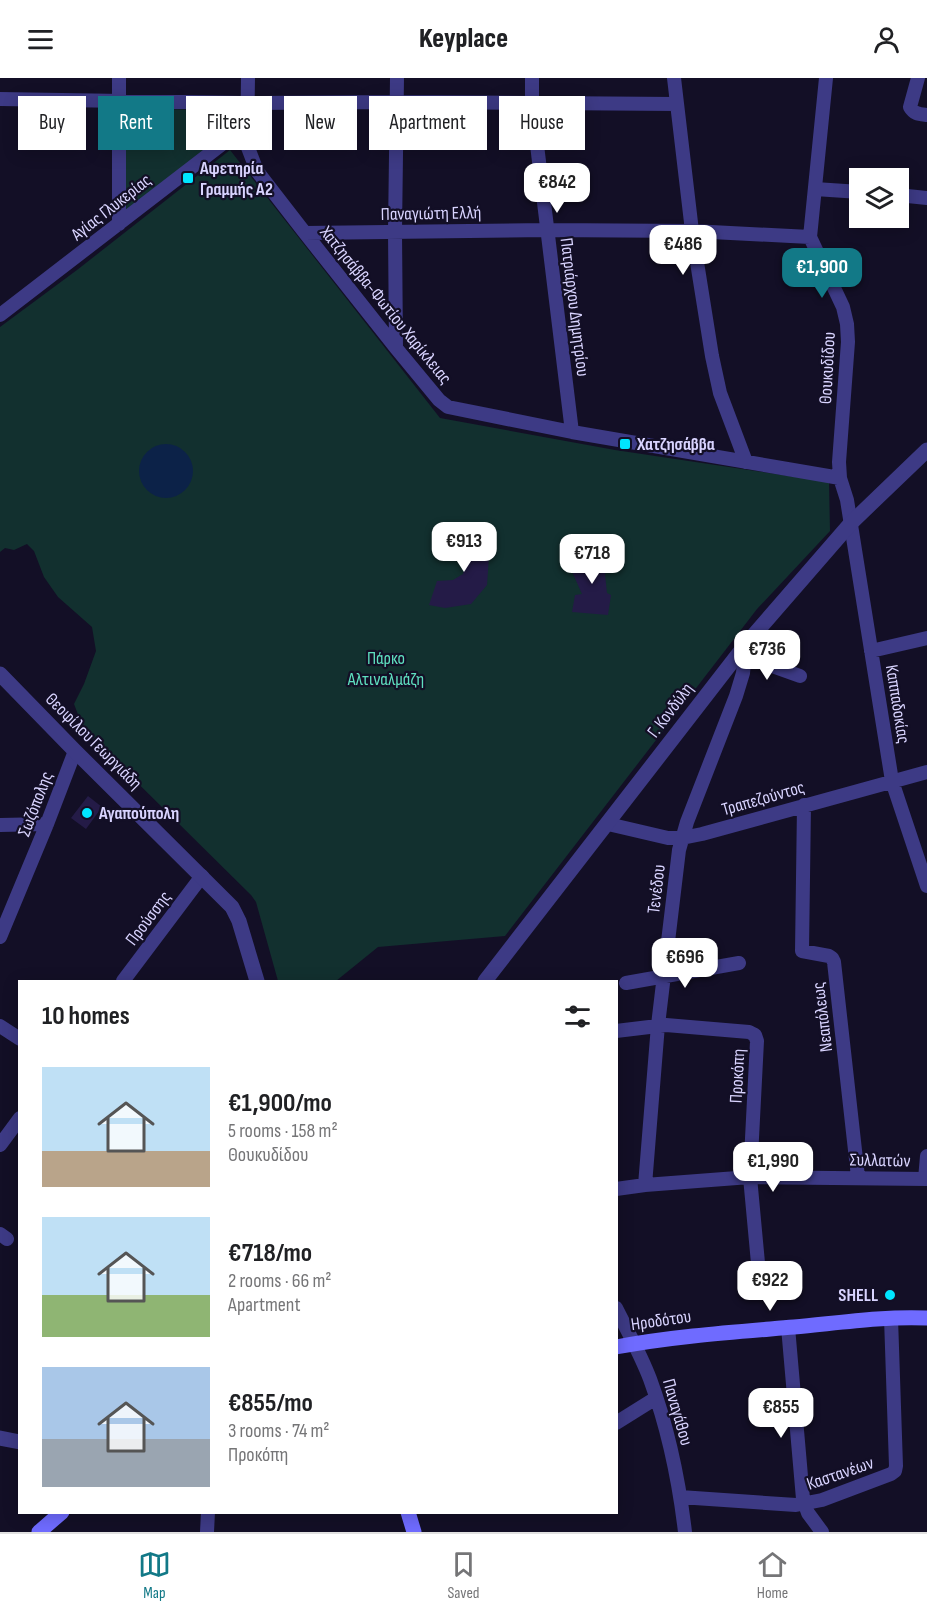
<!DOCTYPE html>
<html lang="en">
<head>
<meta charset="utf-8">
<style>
  body { margin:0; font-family:"Sofia Sans Condensed",sans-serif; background:#f2f2f2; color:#202124; height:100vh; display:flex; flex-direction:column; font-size:22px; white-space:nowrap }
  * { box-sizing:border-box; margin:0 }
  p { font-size:20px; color:#757577 }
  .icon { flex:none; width:33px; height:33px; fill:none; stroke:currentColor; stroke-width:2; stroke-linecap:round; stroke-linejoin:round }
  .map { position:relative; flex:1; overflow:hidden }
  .side { position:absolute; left:18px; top:902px; width:600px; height:534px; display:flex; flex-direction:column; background:#fff; border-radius:0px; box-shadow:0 3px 15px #0003 }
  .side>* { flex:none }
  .top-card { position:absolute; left:18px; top:18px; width:600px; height:54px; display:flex; gap:12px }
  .fabs { position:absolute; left:849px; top:90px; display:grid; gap:12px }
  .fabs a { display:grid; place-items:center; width:60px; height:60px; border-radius:0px; background:#fff; box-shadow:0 3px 15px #0003; font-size:30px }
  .price { position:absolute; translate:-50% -51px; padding:0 14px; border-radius:12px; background:#fff; color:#222; font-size:20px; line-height:39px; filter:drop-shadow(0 2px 3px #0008) }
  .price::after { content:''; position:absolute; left:50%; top:36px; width:18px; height:14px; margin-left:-9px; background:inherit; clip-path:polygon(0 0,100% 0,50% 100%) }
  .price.active { background:#127987; color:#fff }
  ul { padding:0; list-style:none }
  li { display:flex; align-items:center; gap:18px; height:150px; padding:0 24px }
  li span { display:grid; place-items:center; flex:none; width:168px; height:120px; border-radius:0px; color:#555 }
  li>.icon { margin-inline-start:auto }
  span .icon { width:72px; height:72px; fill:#fffc; stroke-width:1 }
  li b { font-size:26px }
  h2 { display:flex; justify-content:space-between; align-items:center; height:72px; padding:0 24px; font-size:26px }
  .tag { padding:0 21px; border-radius:0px; background:#fff; box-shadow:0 3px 15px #0003; font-size:21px; line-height:54px }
  .tag.active { background:#127987; color:#fff }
  header { display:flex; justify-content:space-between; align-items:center; height:78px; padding:0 24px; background:#fff; font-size:27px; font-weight:800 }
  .dock { display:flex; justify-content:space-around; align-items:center; height:84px; border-top:2px solid #e0e0e0; background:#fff; font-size:16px; color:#757577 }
  .dock a { display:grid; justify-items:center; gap:3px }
  .dock .active { color:#127987 }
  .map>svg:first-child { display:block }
  .green { fill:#12302f }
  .water { fill:#0c2248 }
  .building { fill:#241b47 }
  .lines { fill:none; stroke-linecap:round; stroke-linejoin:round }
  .minor { stroke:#3d3a85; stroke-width:14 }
  .tertiary { stroke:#3d3a85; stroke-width:15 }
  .secondary { stroke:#6f6bff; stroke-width:15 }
  .poi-dot { fill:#00e5ff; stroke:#130f26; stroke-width:2 }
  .labels { text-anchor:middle; stroke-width:4.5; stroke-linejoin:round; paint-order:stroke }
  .poi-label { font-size:18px; font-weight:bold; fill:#d9d4ff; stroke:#130f26; text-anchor:start }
  .street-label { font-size:18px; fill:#d9d4ff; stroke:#130f26 }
  .park-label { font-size:18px; fill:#5fe0c0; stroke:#130f26 }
</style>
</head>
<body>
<header><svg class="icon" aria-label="menu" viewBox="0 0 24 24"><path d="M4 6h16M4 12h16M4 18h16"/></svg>Keyplace<svg class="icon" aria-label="person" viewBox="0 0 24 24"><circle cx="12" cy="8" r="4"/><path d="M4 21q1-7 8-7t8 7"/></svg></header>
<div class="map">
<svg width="927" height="1454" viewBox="0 0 927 1454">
  <rect width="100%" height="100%" fill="#130f26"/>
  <path class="green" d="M126 30 235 33 238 47 125 133Z
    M230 72 440 340 615 372 829 404 830 453 757 531 737 557 505 858 378 869 336 903H278L256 824 251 817 84 652 74 626 84 606 96 573 92 549 58 519 44 499 34 473 27 466 14 472 5 470 0 474V249L77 192Z"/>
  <path class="water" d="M139 393a27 27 0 1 1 54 0a27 27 0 1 1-54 0Z"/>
  <path class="building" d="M450 448 464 450 478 459 489 479 487 507 471 526 445 530 429 527 437 503 453 502 463 496 466 482 460 468 448 461Z
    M603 471 609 492 605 496 607 515 611 517 608 537 572 534 575 517 582 516 569 487Z
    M88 718 102 729 86 751 71 740Z"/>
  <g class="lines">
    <path class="minor" d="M248 0 247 67 257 93 305 155 396 270 439 322 448 329 572 354 840 400
      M532 0V26L572 354
      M674 0 692 153 712 278 720 315 746 384
      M826 0 810 159 843 229 847 246 848 264 839 384 840 400 847 422 892 703 927 808
      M918 0 910 29C914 36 919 36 927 37
      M0 21 248 25 397 24 677 26
      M815 111 860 114
      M898 117 927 120
      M119 146V0
      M305 155 547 152 692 153 810 159
      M0 237 230 60 246 51
      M396 270 395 153 397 0
      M871 573 927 560
      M745 578 800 598
      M804 727 802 873 829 878 832 880 834 884 858 1099
      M608 746 668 760H682L702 756 927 694
      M0 747 47 746
      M0 859 47 746 75 673
      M123 903 202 798
      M626 905 739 885
      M0 948 20 961
      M616 953 666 947 749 954 755 957 757 963 750 1099 758 1185
      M0 1067 20 1040
      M925 1101 927 1078
      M645 1107 658 947 679 772 687 744 736 618 743 595 746 566
      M616 1111 645 1107 750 1099 927 1101
      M0 1156 7 1161
      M616 1230C628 1254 641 1277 650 1301 668 1350 679 1403 685 1454
      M788 1249 803 1421 808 1435 822 1454
      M616 1345 656 1320
      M680 1419 796 1427 822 1422 891 1396 895 1393 896 1388 891 1240
      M207 1454 208 1434"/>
    <path class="tertiary" d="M0 596 75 673 232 829 239 843 257 903
      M485 903 746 566 851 445 927 372
      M0 1360 20 1364"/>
    <path class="secondary" d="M616 1269C675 1258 735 1254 794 1249 838 1245 883 1238 927 1240
      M408 1434 414 1454
      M39 1454 62 1434"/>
  </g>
  <g class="poi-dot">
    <rect x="182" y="94" width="12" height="12" rx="3"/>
    <rect x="619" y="360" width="12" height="12" rx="3"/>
    <circle cx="87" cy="735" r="6"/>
    <circle cx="890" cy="1217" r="6"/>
  </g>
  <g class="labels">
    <g class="poi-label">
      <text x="200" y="96">Αφετηρία<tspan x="200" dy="21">Γραμμής Α2</tspan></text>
      <text x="637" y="372">Χατζησάββα</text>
      <text x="99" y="741">Αγαπούπολη</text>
      <text x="878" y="1223" text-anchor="end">SHELL</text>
    </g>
    <g class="street-label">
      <text transform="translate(111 129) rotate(-38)" y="6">Αγίας Γλυκερίας</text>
      <text transform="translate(431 135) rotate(-1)" y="6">Παναγιώτη Ελλή</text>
      <text transform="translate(386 227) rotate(51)" y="6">Χατζησάββα-Φωτίου Χαρίκλειας</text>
      <text transform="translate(575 229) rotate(83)" y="6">Πατριάρχου Δημητρίου</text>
      <text transform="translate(827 290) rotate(-87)" y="6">Θουκυδίδου</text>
      <text transform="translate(898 626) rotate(81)" y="6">Καππαδοκίας</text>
      <text transform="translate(670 632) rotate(-53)" y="6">Γ. Κονδύλη</text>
      <text transform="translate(94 663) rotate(45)" y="6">Θεοφίλου Γεωργιάδη</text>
      <text transform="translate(763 720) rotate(-16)" y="6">Τραπεζούντος</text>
      <text transform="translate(35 726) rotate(-69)" y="6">Σωζόπολης</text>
      <text transform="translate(656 811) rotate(-83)" y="6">Τενέδου</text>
      <text transform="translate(148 840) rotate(-53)" y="6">Προύσσης</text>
      <text transform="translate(822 939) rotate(-97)" y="6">Νεαπόλεως</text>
      <text transform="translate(737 998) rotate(-87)" y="6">Προκόπη</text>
      <text transform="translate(880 1082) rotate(1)" y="6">Συλλατών</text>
      <text transform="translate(661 1242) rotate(-8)" y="6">Ηροδότου</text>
      <text transform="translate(678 1334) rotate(74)" y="6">Παναγάθου</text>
      <text transform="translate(840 1395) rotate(-19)" y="6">Καστανέων</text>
    </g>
    <g class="park-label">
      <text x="386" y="586">Πάρκο<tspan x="386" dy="21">Αλτιναλμάζη</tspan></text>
    </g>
  </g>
</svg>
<div class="fabs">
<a><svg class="icon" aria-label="layers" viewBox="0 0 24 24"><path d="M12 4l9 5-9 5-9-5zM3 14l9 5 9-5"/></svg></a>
</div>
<b class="price" style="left:557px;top:136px">€842</b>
<b class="price" style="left:683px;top:198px">€486</b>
<b class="price active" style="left:822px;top:221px">€1,900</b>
<b class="price" style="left:464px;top:495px">€913</b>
<b class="price" style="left:592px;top:507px">€718</b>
<b class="price" style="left:767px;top:603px">€736</b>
<b class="price" style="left:685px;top:911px">€696</b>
<b class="price" style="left:773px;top:1115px">€1,990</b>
<b class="price" style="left:770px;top:1234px">€922</b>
<b class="price" style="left:781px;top:1361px">€855</b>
<div class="top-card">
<a class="tag">Buy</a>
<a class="tag active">Rent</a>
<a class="tag">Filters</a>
<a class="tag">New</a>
<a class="tag">Apartment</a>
<a class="tag">House</a>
</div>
<section class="side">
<h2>10 homes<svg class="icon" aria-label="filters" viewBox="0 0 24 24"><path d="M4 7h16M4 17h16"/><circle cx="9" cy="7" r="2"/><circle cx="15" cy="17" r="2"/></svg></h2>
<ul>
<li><span style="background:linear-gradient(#bfe0f5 70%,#b9a48a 0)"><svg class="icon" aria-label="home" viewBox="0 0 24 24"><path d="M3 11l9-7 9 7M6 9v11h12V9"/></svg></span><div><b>€1,900/mo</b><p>5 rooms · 158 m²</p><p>Θουκυδίδου</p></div></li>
<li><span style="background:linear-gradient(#bfe0f5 65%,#8fb573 0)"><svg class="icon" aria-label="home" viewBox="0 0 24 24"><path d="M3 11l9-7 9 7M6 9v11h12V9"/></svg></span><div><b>€718/mo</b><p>2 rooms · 66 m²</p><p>Apartment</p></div></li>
<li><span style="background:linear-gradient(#a9c7e8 60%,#9aa5b1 0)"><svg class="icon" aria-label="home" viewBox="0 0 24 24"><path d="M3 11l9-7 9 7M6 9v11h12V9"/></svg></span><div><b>€855/mo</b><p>3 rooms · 74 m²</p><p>Προκόπη</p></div></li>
</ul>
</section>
</div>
<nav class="dock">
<a class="active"><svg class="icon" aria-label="map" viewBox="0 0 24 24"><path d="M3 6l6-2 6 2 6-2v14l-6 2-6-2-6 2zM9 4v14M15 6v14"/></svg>Map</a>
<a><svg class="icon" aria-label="saved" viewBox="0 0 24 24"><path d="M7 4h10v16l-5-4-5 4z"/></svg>Saved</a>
<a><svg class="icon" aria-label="home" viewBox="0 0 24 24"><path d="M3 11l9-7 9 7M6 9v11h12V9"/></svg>Home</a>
</nav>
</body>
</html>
